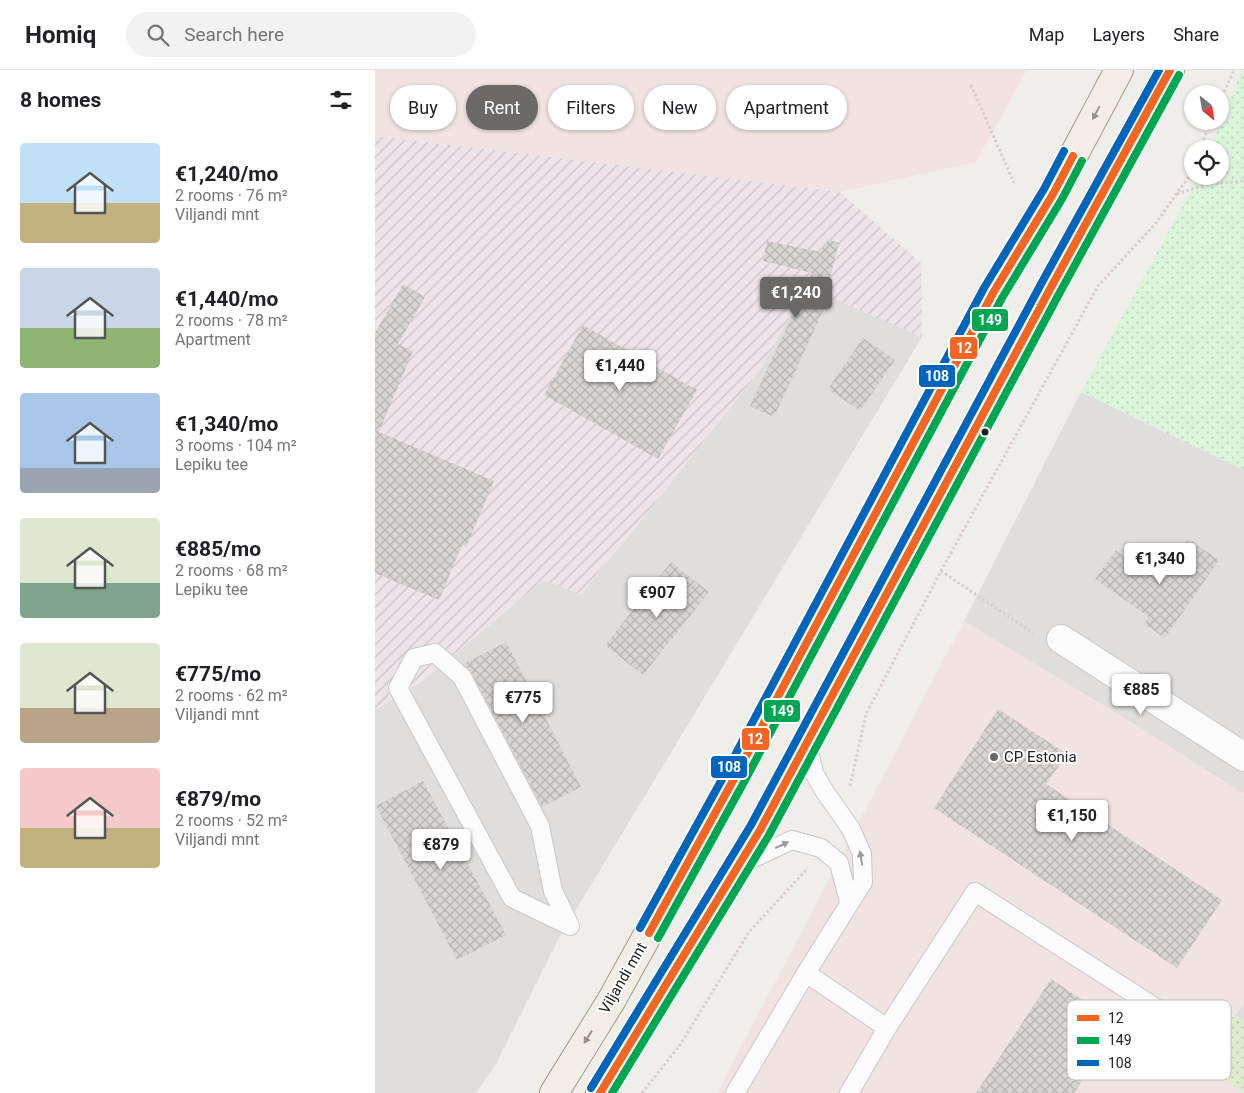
<!DOCTYPE html>
<html lang="en">
<head>
<meta charset="utf-8">
<style>
  body { margin:0; font-family:Roboto,sans-serif; background:#f2f2f2; color:#202124; height:100vh; display:flex; flex-direction:column; font-size:19px; white-space:nowrap }
  * { box-sizing:border-box; margin:0 }
  p { font-size:16px; color:#757577 }
  .icon { flex:none; width:28px; height:28px; fill:none; stroke:currentColor; stroke-width:2; stroke-linecap:round; stroke-linejoin:round }
  .map { position:relative; flex:1; overflow:hidden }
  .panel { display:flex; flex-direction:column; background:#fff; width:375px }
  .panel>* { flex:none }
  .guide { position:absolute; left:15px; top:15px; width:475px; height:45px; display:flex; gap:10px }
  .needle { width:32px; rotate:150deg }
  .controls { position:absolute; left:809px; top:15px; display:grid; gap:10px }
  .controls a { display:grid; place-items:center; width:45px; height:45px; border-radius:50%; background:#fff; box-shadow:0 1px 4px #0004; font-size:25px }
  .price { position:absolute; translate:-50% -42px; padding:0 11px; border-radius:5px; background:#fff; color:#222; font-size:16px; line-height:32px; filter:drop-shadow(0 1px 2px #0008) }
  .price::after { content:''; position:absolute; left:50%; top:30px; width:15px; height:11px; margin-left:-8px; background:inherit; clip-path:polygon(0 0,100% 0,50% 100%) }
  .price.active { background:#6a6968; color:#fff }
  ul { padding:0; list-style:none }
  li { display:flex; align-items:center; gap:15px; height:125px; padding:0 20px }
  li span { display:grid; place-items:center; flex:none; width:140px; height:100px; border-radius:5px; color:#555 }
  li>.icon { margin-inline-start:auto }
  span .icon { width:60px; height:60px; fill:#fffc; stroke-width:1 }
  li b { font-size:21px }
  h2 { display:flex; justify-content:space-between; align-items:center; height:60px; padding:0 20px; font-size:21px }
  .chip { padding:0 18px; border-radius:22px; background:#fff; box-shadow:0 1px 4px #0004; font-size:18px; line-height:45px }
  .chip.active { background:#6a6968; color:#fff }
  header { display:flex; align-items:center; gap:30px; box-sizing:border-box; height:70px; padding:0 25px; background:#fff; border-bottom:1px solid #e0e0e0 }
  header strong { font-size:24px }
  nav { display:flex; gap:28px; margin-inline-start:auto; font-size:18px }
  .search { width:350px; height:45px; background:#f2f2f2; display:flex; align-items:center; gap:12px; box-sizing:border-box; padding:0 18px; border-radius:28px; color:#757577; font-size:19px }
  main { display:flex; flex:1; min-height:0 }
  .map>svg:first-child { display:block }
  .residential { fill:#dfdedc }
  .commercial { fill:#f1e3e1 }
  .industrial { fill:url(#industrial-furrows) }
  .grass { fill:url(#grass-dots) }
  .park { fill:url(#park-dots) }
  .building { fill:url(#building-cross-hatch) }
  .lines { fill:none; stroke-linecap:round; stroke-linejoin:round }
  .service-casing { stroke:#c9c8c7; stroke-width:20 }
  .minor-casing { stroke:#c9c8c7; stroke-width:30 }
  .primary-casing { stroke:#a79c86; stroke-width:30 }
  .path { stroke:#dccecd; stroke-width:3; stroke-dasharray:2.5 2.5; stroke-linecap:butt }
  .service { stroke:#fdfcfc; stroke-width:18 }
  .minor { stroke:#fdfcfc; stroke-width:28 }
  .primary { stroke:#f3ede7; stroke-width:28 }
  .bus-1-casing { stroke:#fff; stroke-width:11 }
  .bus-2-casing { stroke:#fff; stroke-width:11 }
  .bus-3-casing { stroke:#fff; stroke-width:11 }
  .bus-1 { stroke:#f26522; stroke-width:8 }
  .bus-2 { stroke:#00a651; stroke-width:8 }
  .bus-3 { stroke:#0065bd; stroke-width:8 }
  .oneway { fill:#95928e }
  .oneway2 { fill:#9a9a9a }
  .bus-dot { fill:#222; stroke:#fff; stroke-width:2 }
  .poi-dot { fill:#6a6968; stroke:#fff; stroke-width:2 }
  .labels { text-anchor:middle; stroke-width:4; stroke-linejoin:round; paint-order:stroke }
  .poi-label { font-size:15px; fill:#222; stroke:#fff; text-anchor:start }
  .street-label { font-size:15px; fill:#222; stroke:#fff }
  .key { fill:#fff; stroke:#bdbdbd; stroke-width:1 }
  .key-label { font-size:14px; fill:#222 }
  .line-badge { stroke:#fff; stroke-width:2 }
  .badge-label { font-size:14px; text-anchor:middle; font-weight:bold; fill:#fff }
</style>
</head>
<body>
<header>
<strong>Homiq</strong>
<div class="search"><svg class="icon" aria-label="search" viewBox="0 0 24 24"><circle cx="10" cy="10" r="6"/><path d="M15 15l6 6"/></svg>Search here</div>
<nav><a>Map</a><a>Layers</a><a>Share</a></nav>
</header>
<main>
<section class="panel">
<h2>8 homes<svg class="icon" aria-label="filters" viewBox="0 0 24 24"><path d="M4 7h16M4 17h16"/><circle cx="9" cy="7" r="2"/><circle cx="15" cy="17" r="2"/></svg></h2>
<ul>
<li><span style="background:linear-gradient(#bfe0f5 60%,#c2b280 0)"><svg class="icon" aria-label="home" viewBox="0 0 24 24"><path d="M3 11l9-7 9 7M6 9v11h12V9"/></svg></span><div><b>€1,240/mo</b><p>2 rooms · 76 m²</p><p>Viljandi mnt</p></div></li>
<li><span style="background:linear-gradient(#c9d6e8 60%,#8fb573 0)"><svg class="icon" aria-label="home" viewBox="0 0 24 24"><path d="M3 11l9-7 9 7M6 9v11h12V9"/></svg></span><div><b>€1,440/mo</b><p>2 rooms · 78 m²</p><p>Apartment</p></div></li>
<li><span style="background:linear-gradient(#a9c7e8 75%,#9aa5b1 0)"><svg class="icon" aria-label="home" viewBox="0 0 24 24"><path d="M3 11l9-7 9 7M6 9v11h12V9"/></svg></span><div><b>€1,340/mo</b><p>3 rooms · 104 m²</p><p>Lepiku tee</p></div></li>
<li><span style="background:linear-gradient(#dfe7d0 65%,#7fa58c 0)"><svg class="icon" aria-label="home" viewBox="0 0 24 24"><path d="M3 11l9-7 9 7M6 9v11h12V9"/></svg></span><div><b>€885/mo</b><p>2 rooms · 68 m²</p><p>Lepiku tee</p></div></li>
<li><span style="background:linear-gradient(#dfe7d0 65%,#b9a48a 0)"><svg class="icon" aria-label="home" viewBox="0 0 24 24"><path d="M3 11l9-7 9 7M6 9v11h12V9"/></svg></span><div><b>€775/mo</b><p>2 rooms · 62 m²</p><p>Viljandi mnt</p></div></li>
<li><span style="background:linear-gradient(#f6c9c9 60%,#c2b280 0)"><svg class="icon" aria-label="home" viewBox="0 0 24 24"><path d="M3 11l9-7 9 7M6 9v11h12V9"/></svg></span><div><b>€879/mo</b><p>2 rooms · 52 m²</p><p>Viljandi mnt</p></div></li>
</ul>
</section>
<div class="map">
<svg width="869" height="1023" viewBox="0 0 869 1023">
  <defs>
    <pattern id="industrial-furrows" width="10" height="10" patternUnits="userSpaceOnUse" patternTransform="scale(1.25)"><rect width="10" height="10" fill="#ede4e9"/><path d="M-1 1l2-2M0 10L10 0M9 11l2-2" fill="none" stroke="#cbc3c8"/></pattern>
    <pattern id="grass-dots" width="8" height="8" patternUnits="userSpaceOnUse" patternTransform="scale(1.25)"><rect width="8" height="8" fill="#ddeccb"/><path d="M2 2h.1M6 6h.1" fill="none" stroke="#bdcaae" stroke-width="1.8" stroke-linecap="round"/></pattern>
    <pattern id="park-dots" width="8" height="8" patternUnits="userSpaceOnUse" patternTransform="scale(1.25)"><rect width="8" height="8" fill="#daf5da"/><path d="M2 2h.1M6 6h.1" fill="none" stroke="#bbd2bb" stroke-width="1.8" stroke-linecap="round"/></pattern>
    <pattern id="building-cross-hatch" width="8" height="8" patternUnits="userSpaceOnUse" patternTransform="scale(1.25)"><rect width="8" height="8" fill="#d7d4d2"/><path d="M0 0l8 8M0 8l8-8" fill="none" stroke="#b8b6b4"/></pattern>
  </defs>
  <rect width="100%" height="100%" fill="#f0eeeb"/>
  <path class="residential" d="M427 208 547 267 184 868 121 994 101 1023H0V640L46 612 168 510 206 524 268 448 387 297Z
    M706 322 869 400V724L762 656 589 551Z
    M869 932V952L859 945Z"/>
  <path class="commercial" d="M0 0H652L601 92 465 122 0 66Z
    M589 551 762 656 869 724V932L829 995 869 1023H342Z"/>
  <path class="industrial" d="M0 66 465 122 546 193 547 267 431 217 387 297 268 448 205 524 168 510 46 612 0 640Z"/>
  <path class="grass" d="M859 945 869 952V1023L829 995Z"/>
  <path class="park" d="M867 0H869V400L706 322 824 106H845V79H835Z"/>
  <path class="building" d="M453 169 464 173 450 226 454 228 399 347 375 336 437 203 388 191 392 171 446 182Z
    M28 214 50 227 23 274 38 281 4 362 119 411 91 477 87 475 64 530 0 503V263Z
    M208 255 322 320 283 389 169 325Z
    M488 268 520 290 485 341 453 319Z
    M813 469 844 490 790 568 769 554 774 547 720 509 741 480 784 510Z
    M296 492 334 522 268 605 230 575Z
    M131 572 206 717 167 737 96 602 88 594Z
    M623 639 692 684 671 714 847 830 802 898 559 738Z
    M48 711 131 865 82 890 1 736Z
    M676 909 744 954 699 1023H601Z"/>
  <g class="lines">
    <defs>
      <path id="service" d="M60 583 87 607 165 756 178 821 195 856 137 828 23 618 39 588Z
        M366 794 417 770 446 778 464 793 474 832
        M431 903 512 958 600 822 814 959
        M360 1023 431 903 488 812 487 784 476 759 450 722 439 703 432 672
        M474 1023 512 958"/>
      <path id="minor" d="M686 569 869 687"/>
      <path id="primary" d="M179 1023 236 931 360 707 618 223 678 124 744 0
        M225 1023 385 760 675 219 795 0"/>
    </defs>
    <use href="#service" class="service-casing"/>
    <use href="#minor" class="minor-casing"/>
    <use href="#primary" class="primary-casing"/>
    <path class="path" d="M596 15 639 113
      M845 31 859 0
      M825 79 836 51
      M802 124 833 114 869 111
      M566 501 658 563
      M475 716 491 644 566 501 723 216 781 153 815 105 818 98
      M267 1023 305 975 374 862 433 798"/>
    <use href="#service" class="service"/>
    <use href="#minor" class="minor"/>
    <use href="#primary" class="primary"/>
    <defs>
      <path id="bus-1" d="M274 863 360 707 618 223 678 124 698 86
        M225 1023 385 760 675 219 795 0"/>
      <path id="bus-2" d="M283 868 369 712 627 228 687 129 707 91
        M237 1023 394 765 684 224 804 5"/>
      <path id="bus-3" d="M265 858 351 702 609 218 669 119 689 81
        M216 1018 376 755 666 214 784 0"/>
    </defs>
    <use href="#bus-1" class="bus-1-casing"/>
    <use href="#bus-2" class="bus-2-casing"/>
    <use href="#bus-3" class="bus-3-casing"/>
    <use href="#bus-1" class="bus-1"/>
    <use href="#bus-2" class="bus-2"/>
    <use href="#bus-3" class="bus-3"/>
  </g>
  <defs><path id="oneway-solid" d="M-6-.8H1V-3.2L6.5 0L1 3.2V.8H-6Z" transform="scale(1.25)"/></defs>
  <g class="oneway">
    <use href="#oneway-solid" transform="translate(721 43) rotate(118)"/>
    <use href="#oneway-solid" transform="translate(213 967) rotate(122)"/>
  </g>
  <g class="oneway2">
    <use href="#oneway-solid" transform="translate(407 775) rotate(-25)"/>
    <use href="#oneway-solid" transform="translate(486 788) rotate(-99)"/>
  </g>
  <circle class="bus-dot" cx="610" cy="362" r="4.5"/>
  <circle class="poi-dot" cx="619" cy="687" r="5"/>
  <g class="labels">
    <g class="poi-label">
      <text x="629" y="692">CP Estonia</text>
    </g>
    <g class="street-label">
      <text transform="translate(248 908) rotate(-60)" y="5">Viljandi mnt</text>
    </g>
  </g>
  <rect x="692" y="930" width="164" height="80" rx="8" class="key"/>
  <rect x="702" y="945" width="22" height="6" fill="#f26522"/>
  <rect x="702" y="967" width="22" height="7" fill="#00a651"/>
  <rect x="702" y="990" width="22" height="6" fill="#0065bd"/>
  <g class="key-label">
    <text x="733" y="953">12</text>
    <text x="733" y="975">149</text>
    <text x="733" y="998">108</text>
  </g>
  <g class="line-badge">
    <rect x="596" y="238" width="38" height="24" rx="5" fill="#00a651"/>
    <rect x="574" y="266" width="29" height="24" rx="5" fill="#f26522"/>
    <rect x="543" y="294" width="38" height="24" rx="5" fill="#0065bd"/>
    <rect x="388" y="629" width="38" height="24" rx="5" fill="#00a651"/>
    <rect x="366" y="657" width="29" height="24" rx="5" fill="#f26522"/>
    <rect x="335" y="685" width="38" height="24" rx="5" fill="#0065bd"/>
  </g>
  <g class="badge-label">
    <text x="615" y="255">149</text>
    <text x="589" y="283">12</text>
    <text x="562" y="311">108</text>
    <text x="407" y="646">149</text>
    <text x="380" y="674">12</text>
    <text x="354" y="702">108</text>
  </g>
</svg>
<div class="controls">
<a><svg class="needle" viewBox="-14 -14 28 28"><path d="M0-13l5 13h-10z" fill="#e53935"/><path d="M0 13l5-13h-10z" fill="#757577"/></svg></a>
<a><svg class="icon" aria-label="locate" viewBox="0 0 24 24"><circle cx="12" cy="12" r="6"/><path d="M12 2v4M12 18v4M2 12h4M18 12h4"/></svg></a>
</div>
<b class="price active" style="left:421px;top:249px">€1,240</b>
<b class="price" style="left:245px;top:322px">€1,440</b>
<b class="price" style="left:785px;top:515px">€1,340</b>
<b class="price" style="left:282px;top:549px">€907</b>
<b class="price" style="left:766px;top:646px">€885</b>
<b class="price" style="left:148px;top:654px">€775</b>
<b class="price" style="left:697px;top:772px">€1,150</b>
<b class="price" style="left:66px;top:801px">€879</b>
<div class="guide">
<a class="chip">Buy</a>
<a class="chip active">Rent</a>
<a class="chip">Filters</a>
<a class="chip">New</a>
<a class="chip">Apartment</a>
</div>
</div>
</main>
</body>
</html>
